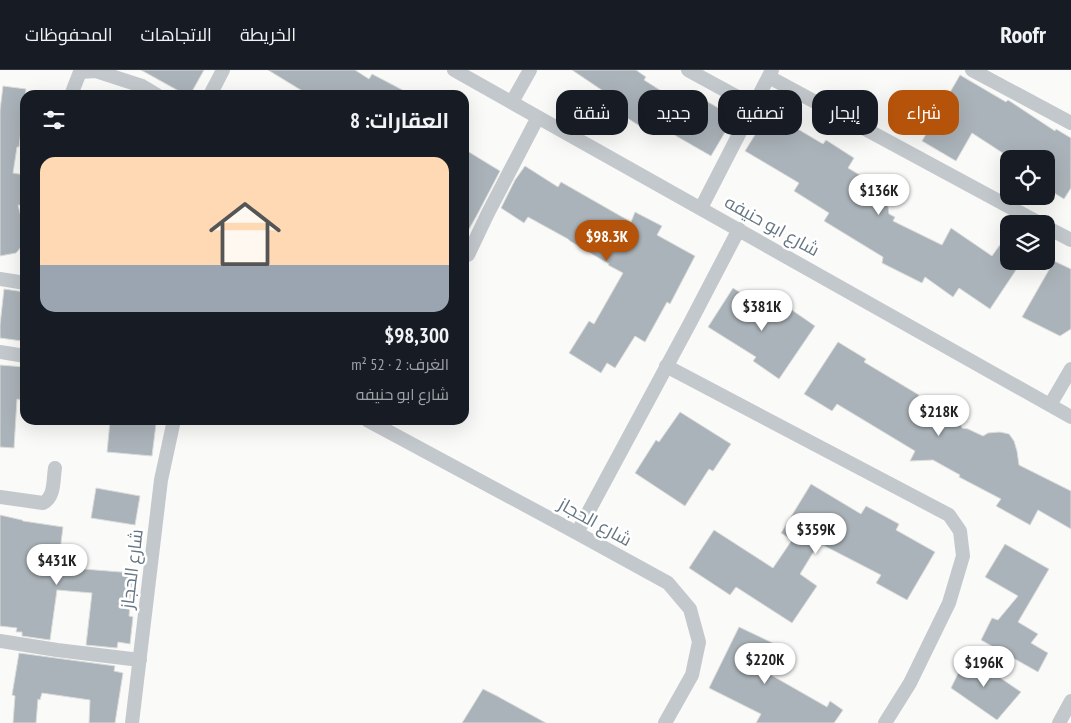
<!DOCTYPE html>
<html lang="ar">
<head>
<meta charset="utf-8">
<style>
  body { margin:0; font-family:"PT Sans Narrow",Cairo,sans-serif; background:#242831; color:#f1f3f6; direction:rtl; height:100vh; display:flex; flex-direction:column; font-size:19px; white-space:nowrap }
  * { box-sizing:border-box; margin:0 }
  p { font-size:16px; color:#9ea1a6 }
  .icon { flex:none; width:28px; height:28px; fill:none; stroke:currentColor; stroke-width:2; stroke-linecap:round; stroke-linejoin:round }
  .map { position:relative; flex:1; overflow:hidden; direction:ltr }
  .panel { position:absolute; left:20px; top:20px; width:449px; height:335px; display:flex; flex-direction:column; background:#171b24; border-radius:15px; box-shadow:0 5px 20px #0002; direction:rtl }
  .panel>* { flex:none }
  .banner { position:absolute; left:484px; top:20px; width:475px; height:45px; direction:rtl; display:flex; gap:10px }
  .tools { position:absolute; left:1000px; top:80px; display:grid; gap:10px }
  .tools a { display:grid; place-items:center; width:55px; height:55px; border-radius:10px; background:#171b24; box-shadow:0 5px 20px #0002; font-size:25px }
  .price { position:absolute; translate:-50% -42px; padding:0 11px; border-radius:18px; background:#fff; color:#222; font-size:16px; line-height:32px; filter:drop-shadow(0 1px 2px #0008) }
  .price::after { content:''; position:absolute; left:50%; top:30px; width:15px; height:11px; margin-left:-8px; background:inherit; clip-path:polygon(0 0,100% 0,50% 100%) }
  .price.on { background:#b45309; color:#fff }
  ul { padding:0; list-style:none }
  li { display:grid; align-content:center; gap:10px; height:265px; padding:0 20px }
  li+li { border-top:1px solid #363941 }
  li span { display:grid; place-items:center; height:155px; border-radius:15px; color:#555 }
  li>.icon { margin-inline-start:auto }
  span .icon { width:90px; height:90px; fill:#fffc; stroke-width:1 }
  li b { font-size:21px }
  h2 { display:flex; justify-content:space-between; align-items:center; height:60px; padding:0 20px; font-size:21px }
  .pill { padding:0 18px; border-radius:15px; background:#171b24; box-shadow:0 5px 20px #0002; font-size:18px; line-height:45px }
  .pill.on { background:#b45309; color:#fff }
  header { display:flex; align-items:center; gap:30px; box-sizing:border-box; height:70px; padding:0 25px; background:#171b24; border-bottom:1px solid #363941 }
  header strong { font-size:24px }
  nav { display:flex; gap:28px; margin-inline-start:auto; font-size:18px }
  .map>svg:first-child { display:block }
  .building { fill:#aab3b9; stroke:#dcdcda }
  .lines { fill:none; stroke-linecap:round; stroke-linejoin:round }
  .street { stroke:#c3c8cc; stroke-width:14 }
  .labels { text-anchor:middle; stroke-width:5; stroke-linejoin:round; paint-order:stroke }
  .street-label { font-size:18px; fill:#657683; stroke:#fff }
</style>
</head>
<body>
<header>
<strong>Roofr</strong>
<nav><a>الخريطة</a><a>الاتجاهات</a><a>المحفوظات</a></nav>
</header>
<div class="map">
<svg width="1071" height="653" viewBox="0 0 1071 653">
  <rect width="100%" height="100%" fill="#fafaf8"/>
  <path class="building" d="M141 0H204L190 25H186Z
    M268 0H355L369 9 372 4 412 25H309Z
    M572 0H636L646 7 644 10 693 41 701 28 734 47 711 86 659 56 654 65 613 39 618 31Z
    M960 5 1006 32 1008 30 1055 61 1056 59 1071 68V118L1064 129 1046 118V89H1012L972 63 956 91 922 71Z
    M3 16 26 19 19 77H17L13 103 25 105V136L18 135 25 162 22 176 16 183 0 186V40Z
    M769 42 823 74 826 70 854 88 848 98 875 114 883 122 887 130 889 144 895 147 893 151 942 175 951 158 992 186 1009 162V191H1022L990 239 959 218 953 227 925 207 922 213 882 193 883 187 824 151 829 143 794 121 799 113 745 81Z
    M464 79 500 101 477 145 464 168Z
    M525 96 558 117 561 112 631 152 635 142 662 156 657 165 695 186 670 234 667 232 645 272 635 266 615 298 607 293 601 303 569 283 589 251 594 254 623 203 608 195 609 194 570 171 568 169 528 147 524 153 501 138 515 110Z
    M1054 191 1071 199V259L1060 266 1022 247Z
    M733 218 782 249 789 238 815 256 779 309 753 291 756 287 708 257Z
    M4 219 25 222V258H23L22 271 0 268V255Z
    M838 272 866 289 864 292 919 325 910 339 931 352 943 341 954 345 958 348 962 358 968 359 983 366 988 363 1000 362 1009 364 1014 371 1017 381 1019 395 1071 421V459L1038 440 1030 455 996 436 1001 429 959 407 960 405 933 390 910 391 915 381 837 334 832 341 804 324Z
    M0 295 24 297 20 330 17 329 14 378 0 377Z
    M680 342 731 374 713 401 709 399 685 436 635 403 656 370 659 372Z
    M110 351 137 354V352L156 354 152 386 107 382Z
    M811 414 861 444 866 436 899 454 896 460 935 482 907 530 876 513 881 505 819 473 800 504 817 516 792 553 736 517 730 525 689 498 714 460 773 498 792 470 781 463Z
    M96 418 140 426 135 455 91 448Z
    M0 445 22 450 23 451 63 457 58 497 133 503 129 546 133 547 130 574 118 572 117 578 86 575 92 523 57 520 50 570 22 566V562H16L17 558 0 556Z
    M1005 474 1049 499 1018 552 1038 564 1031 573 1048 583 1038 602 981 570 992 548 998 550 1018 526 985 507Z
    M739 557 777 575 764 601 827 637 830 631 843 640 834 653H756L761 644 709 618Z
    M19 583 115 596 114 601 123 603 115 653H89L90 630 42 623 40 630 38 629 36 653H13L15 626 12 625Z
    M967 585 1021 622 997 650 951 618Z
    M483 619 497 626 546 653H462Z"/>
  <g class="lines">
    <path class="street" d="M454 0 1071 347
      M688 0 754 36
      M972 0 1071 53
      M769 7 1041 154
      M71 25 80 2 96 1 142 16 157 25
      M210 25 223 0
      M512 32 530 0
      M701 138 772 0
      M1046 157 1071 170
      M464 186 468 185 488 143 538 47
      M0 209 25 213
      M0 282 25 286
      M666 296 949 445 960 461 963 486 949 533 910 613 885 653
      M1050 335 1071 299
      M367 350 577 463 668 513 690 539 699 572 692 605 665 653
      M0 427 43 433C55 427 53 410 55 398
      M577 463 690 253 739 159
      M0 571 57 580 140 590
      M132 653 161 410 174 350
      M1059 653 1071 631"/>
  </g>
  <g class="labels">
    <g class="street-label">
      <text transform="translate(772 156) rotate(29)" y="6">شارع ابو حنيفه</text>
      <text transform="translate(595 452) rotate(29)" y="6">شارع الحجاز</text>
      <text transform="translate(132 499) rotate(-83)" y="6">شارع الحجاز</text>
    </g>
  </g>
</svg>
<div class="tools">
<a><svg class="icon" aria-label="locate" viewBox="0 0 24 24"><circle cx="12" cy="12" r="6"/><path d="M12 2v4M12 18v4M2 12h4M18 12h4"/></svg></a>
<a><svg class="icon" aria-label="layers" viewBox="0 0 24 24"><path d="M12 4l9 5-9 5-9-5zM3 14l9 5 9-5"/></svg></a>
</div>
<b class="price" style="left:879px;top:146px">$136K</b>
<b class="price on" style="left:607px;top:192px">$98.3K</b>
<b class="price" style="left:762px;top:262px">$381K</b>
<b class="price" style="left:939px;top:367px">$218K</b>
<b class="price" style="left:816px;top:485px">$359K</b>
<b class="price" style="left:57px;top:516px">$431K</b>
<b class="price" style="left:765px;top:615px">$220K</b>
<b class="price" style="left:984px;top:618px">$196K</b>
<div class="banner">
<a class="pill on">شراء</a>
<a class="pill">إيجار</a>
<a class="pill">تصفية</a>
<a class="pill">جديد</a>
<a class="pill">شقة</a>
</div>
<section class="panel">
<h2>العقارات: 8<svg class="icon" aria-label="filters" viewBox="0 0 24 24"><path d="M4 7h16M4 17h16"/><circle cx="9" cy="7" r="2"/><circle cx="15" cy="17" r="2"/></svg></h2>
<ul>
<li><span style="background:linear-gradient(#ffd9b3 70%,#9aa5b1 0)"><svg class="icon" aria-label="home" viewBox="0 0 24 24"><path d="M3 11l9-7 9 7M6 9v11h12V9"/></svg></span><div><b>$98,300</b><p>الغرف: 2 · 52 m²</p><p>شارع ابو حنيفه</p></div></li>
</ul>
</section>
</div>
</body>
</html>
